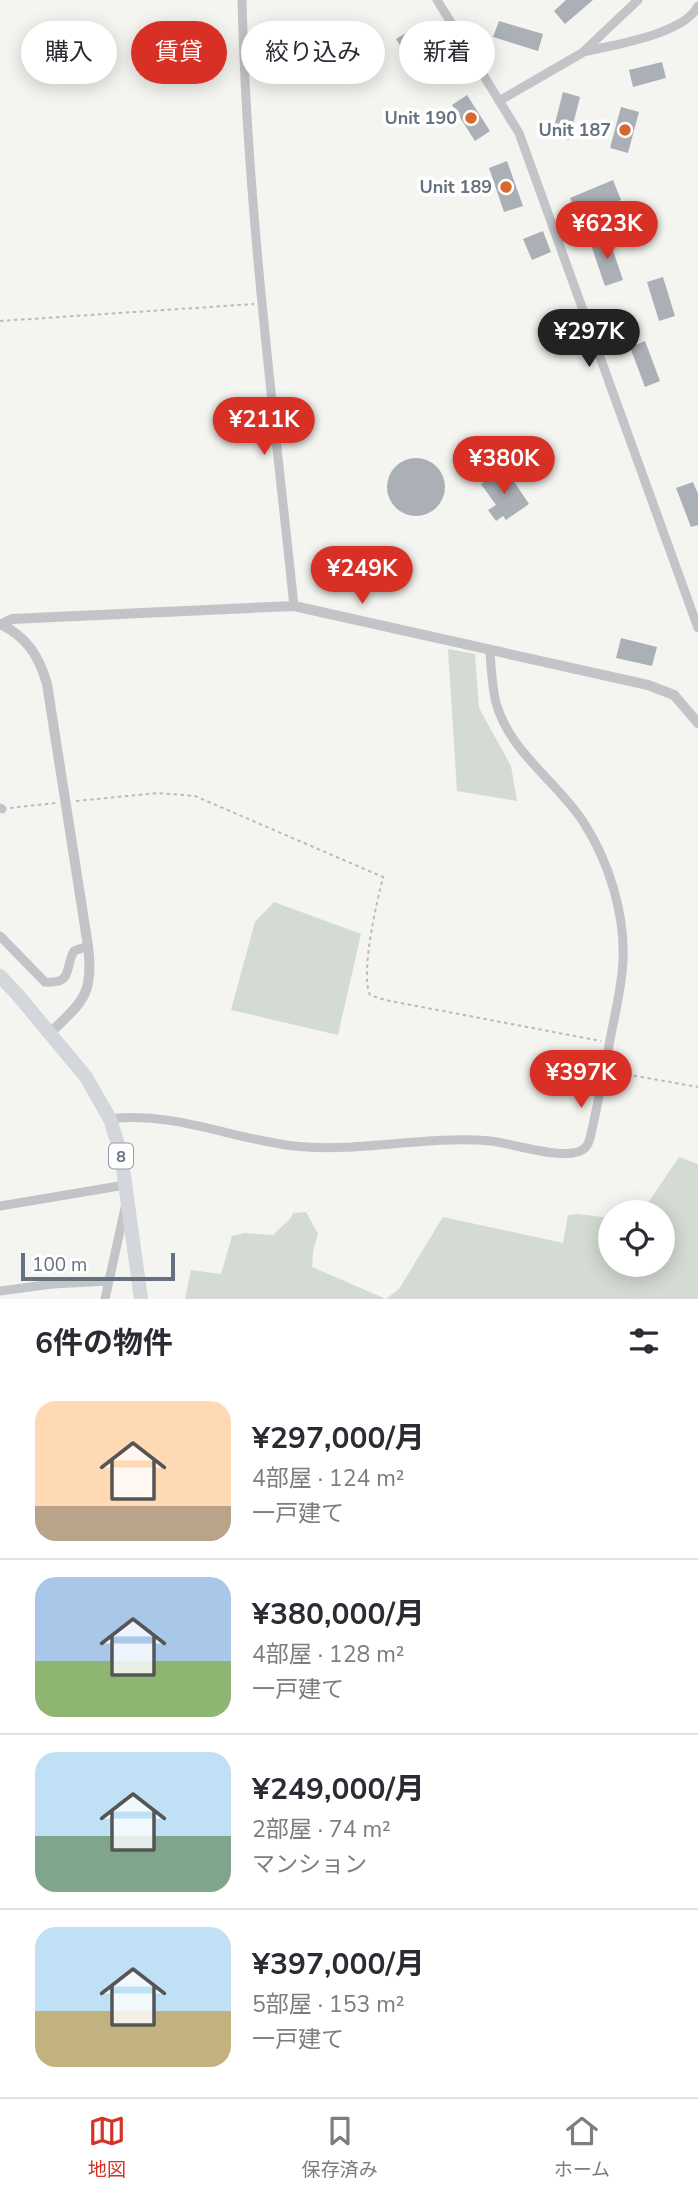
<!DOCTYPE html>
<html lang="ja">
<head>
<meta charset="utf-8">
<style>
  body { margin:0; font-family:"Nunito Sans","Noto Sans JP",sans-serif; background:#f7f7f7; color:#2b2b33; height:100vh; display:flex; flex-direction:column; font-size:26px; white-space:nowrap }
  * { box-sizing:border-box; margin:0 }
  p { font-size:23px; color:#7c7c81 }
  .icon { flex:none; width:38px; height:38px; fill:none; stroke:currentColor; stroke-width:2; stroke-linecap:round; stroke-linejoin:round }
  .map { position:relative; height:1299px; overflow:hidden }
  .details { display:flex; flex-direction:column; background:#fff; flex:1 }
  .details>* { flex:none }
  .guide { position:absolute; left:21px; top:21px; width:656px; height:63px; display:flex; gap:14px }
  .buttons { position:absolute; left:598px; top:1200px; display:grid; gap:14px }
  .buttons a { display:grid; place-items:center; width:77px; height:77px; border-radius:50%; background:#fff; box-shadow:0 4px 18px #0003; font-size:35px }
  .scale { position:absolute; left:21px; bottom:18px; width:154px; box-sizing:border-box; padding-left:7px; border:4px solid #65717f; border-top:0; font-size:19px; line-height:24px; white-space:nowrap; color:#65717f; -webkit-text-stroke:5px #fff; paint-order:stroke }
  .price { position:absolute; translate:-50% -60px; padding:0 16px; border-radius:24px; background:#d93025; color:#fff; font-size:23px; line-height:46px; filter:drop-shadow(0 2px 4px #0008) }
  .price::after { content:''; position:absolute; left:50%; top:42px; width:21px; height:16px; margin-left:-10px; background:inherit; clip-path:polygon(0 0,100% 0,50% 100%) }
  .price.on { background:#222; color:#fff }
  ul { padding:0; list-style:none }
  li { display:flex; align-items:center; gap:21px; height:175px; padding:0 35px }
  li+li { border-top:2px solid #e1e1e2 }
  li span { display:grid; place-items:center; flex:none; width:196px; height:140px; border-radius:21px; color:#555 }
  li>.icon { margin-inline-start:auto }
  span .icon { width:84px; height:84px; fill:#fffc; stroke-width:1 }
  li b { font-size:30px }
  h2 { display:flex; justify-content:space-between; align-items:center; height:84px; padding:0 35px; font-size:30px }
  .tag { padding:0 24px; border-radius:32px; background:#fff; box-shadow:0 4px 18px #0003; font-size:24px; line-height:63px }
  .tag.on { background:#d93025; color:#fff }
  .tabs { display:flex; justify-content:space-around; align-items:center; height:98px; border-top:2px solid #e1e1e2; background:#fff; font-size:19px; color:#7c7c81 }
  .tabs a { display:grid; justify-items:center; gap:4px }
  .tabs .on { color:#d93025 }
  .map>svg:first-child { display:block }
  .green { fill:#d4dbd2 }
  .building { fill:#abb0b6 }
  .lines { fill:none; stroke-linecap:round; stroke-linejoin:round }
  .path { stroke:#b9bbbd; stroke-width:2; stroke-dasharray:3.5 3.5; stroke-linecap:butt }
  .minor { stroke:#c2c4c8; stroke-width:9 }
  .tertiary { stroke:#c2c4c8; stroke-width:10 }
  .primary { stroke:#d3d7db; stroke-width:14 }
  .poi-dot { fill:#d7682e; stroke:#fff; stroke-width:2.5 }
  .labels { text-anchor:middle; stroke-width:7; stroke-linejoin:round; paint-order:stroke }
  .shield { fill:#fff; stroke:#939ca5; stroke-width:2 }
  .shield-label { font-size:16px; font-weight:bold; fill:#65717f }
  .poi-label { font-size:18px; font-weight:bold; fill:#65717f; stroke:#fff; text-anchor:end }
</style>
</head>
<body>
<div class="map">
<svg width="698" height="1299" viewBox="0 0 698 1299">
  <rect width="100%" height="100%" fill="#f4f4f0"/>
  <path class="green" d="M448 649 475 654 479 708 511 766 517 801 457 791Z
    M274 902 361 934 338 1035 231 1010 255 922Z
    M679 1157 698 1164V1299H185L191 1270 221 1274 232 1236 244 1233 273 1235 291 1218 293 1213 306 1212 318 1234 313 1251 312 1267 386 1299 399 1289 443 1217 563 1243 568 1215 578 1214 611 1218V1265H663V1213H641Z"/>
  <path class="building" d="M566 0H593L565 24 554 11Z
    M499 21 543 34 538 51 493 37Z
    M411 30 439 72 424 83 396 39Z
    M662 62 666 78 633 87 629 70Z
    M563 92 580 97 569 140 552 135Z
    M467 95 490 131 475 141 452 105Z
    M621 107 639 112 628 153 610 148Z
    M507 161 523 206 504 212 489 168Z
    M613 180 621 200 578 217 570 198Z
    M543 231 551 252 532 260 523 239Z
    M608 236 623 280 605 286 590 242Z
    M663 277 675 316 659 321 647 282Z
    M645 341 660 381 645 387 630 347Z
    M387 487a29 29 0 1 1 58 0a29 29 0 1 1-58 0Z
    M505 468 529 504 506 520 503 516 496 521 488 510 496 505 481 484Z
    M693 482 698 494V525L691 527 676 488Z
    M621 638 657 647 652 666 616 658Z"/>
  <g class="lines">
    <path class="path" d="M0 321 254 304
      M76 801 158 793 195 796 383 877C377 902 360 972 370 995L385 1000 601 1041
      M10 808 56 803
      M613 1072 698 1087"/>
    <path class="minor" d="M242 0C247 203 273 405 294 606
      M437 0 519 133 698 628
      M583 52C613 45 685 34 698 6
      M499 101 582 53 638 0
      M0 808 2 809
      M0 936 45 982C74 984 64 968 74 951L88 946
      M110 1119C174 1111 232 1139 294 1146 360 1153 425 1135 491 1141 511 1143 570 1163 585 1148 588 1145 590 1139 591 1134 598 1103 604 1071 610 1040 615 1013 622 987 623 960 625 914 609 862 584 823 558 782 510 753 496 703 492 686 491 668 490 650
      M0 1206 125 1185
      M0 1291 52 1284 109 1281
      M105 1299 125 1208"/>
    <path class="tertiary" d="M0 624C27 637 39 656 47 684L88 946C94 995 83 1001 50 1033
      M2 624 12 619 294 606 648 685 674 695 698 723"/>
    <path class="primary" d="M0 976 17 994 86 1077 110 1119 121 1154 141 1299"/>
  </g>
  <g class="poi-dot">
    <circle cx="471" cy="118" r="7"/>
    <circle cx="625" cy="130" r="7"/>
    <circle cx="506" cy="187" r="7"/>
  </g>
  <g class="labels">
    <rect class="shield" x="109" y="1143.5" width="24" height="25" rx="5"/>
    <g class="shield-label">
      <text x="121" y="1162">8</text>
    </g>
    <g class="poi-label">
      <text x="457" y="124">Unit 190</text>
      <text x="611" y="136">Unit 187</text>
      <text x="492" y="193">Unit 189</text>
    </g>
  </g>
</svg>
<div class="buttons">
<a><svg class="icon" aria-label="locate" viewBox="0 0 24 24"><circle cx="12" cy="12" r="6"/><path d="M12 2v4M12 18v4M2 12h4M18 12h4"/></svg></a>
</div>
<div class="scale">100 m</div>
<b class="price" style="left:607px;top:261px">¥623K</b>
<b class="price on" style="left:589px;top:369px">¥297K</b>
<b class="price" style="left:264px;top:457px">¥211K</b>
<b class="price" style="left:504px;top:496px">¥380K</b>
<b class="price" style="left:362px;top:606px">¥249K</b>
<b class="price" style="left:581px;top:1110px">¥397K</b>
<div class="guide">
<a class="tag">購入</a>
<a class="tag on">賃貸</a>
<a class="tag">絞り込み</a>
<a class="tag">新着</a>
</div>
</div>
<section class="details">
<h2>6件の物件<svg class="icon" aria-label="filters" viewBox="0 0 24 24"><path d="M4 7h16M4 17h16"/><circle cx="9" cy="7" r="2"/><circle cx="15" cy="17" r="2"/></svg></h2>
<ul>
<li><span style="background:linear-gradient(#ffd9b3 75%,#b9a48a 0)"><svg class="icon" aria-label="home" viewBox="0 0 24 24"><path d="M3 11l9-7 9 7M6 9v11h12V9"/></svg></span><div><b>¥297,000/月</b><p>4部屋 · 124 m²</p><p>一戸建て</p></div></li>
<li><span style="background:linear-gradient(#a9c7e8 60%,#8fb573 0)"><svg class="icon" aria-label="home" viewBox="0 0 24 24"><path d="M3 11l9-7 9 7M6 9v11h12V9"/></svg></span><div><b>¥380,000/月</b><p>4部屋 · 128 m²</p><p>一戸建て</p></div></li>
<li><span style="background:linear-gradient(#bfe0f5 60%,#7fa58c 0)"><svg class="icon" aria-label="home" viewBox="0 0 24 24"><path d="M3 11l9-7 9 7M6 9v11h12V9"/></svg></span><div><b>¥249,000/月</b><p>2部屋 · 74 m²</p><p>マンション</p></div></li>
<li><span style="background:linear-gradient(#bfe0f5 60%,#c2b280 0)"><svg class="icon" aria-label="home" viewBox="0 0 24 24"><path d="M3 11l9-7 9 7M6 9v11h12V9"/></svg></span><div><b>¥397,000/月</b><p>5部屋 · 153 m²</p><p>一戸建て</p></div></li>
</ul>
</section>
<nav class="tabs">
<a class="on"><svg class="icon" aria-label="map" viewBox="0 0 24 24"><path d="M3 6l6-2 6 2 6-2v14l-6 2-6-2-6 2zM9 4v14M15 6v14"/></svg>地図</a>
<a><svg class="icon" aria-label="saved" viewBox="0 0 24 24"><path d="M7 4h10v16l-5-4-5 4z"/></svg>保存済み</a>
<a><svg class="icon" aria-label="home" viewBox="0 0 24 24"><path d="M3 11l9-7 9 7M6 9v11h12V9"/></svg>ホーム</a>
</nav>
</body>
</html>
